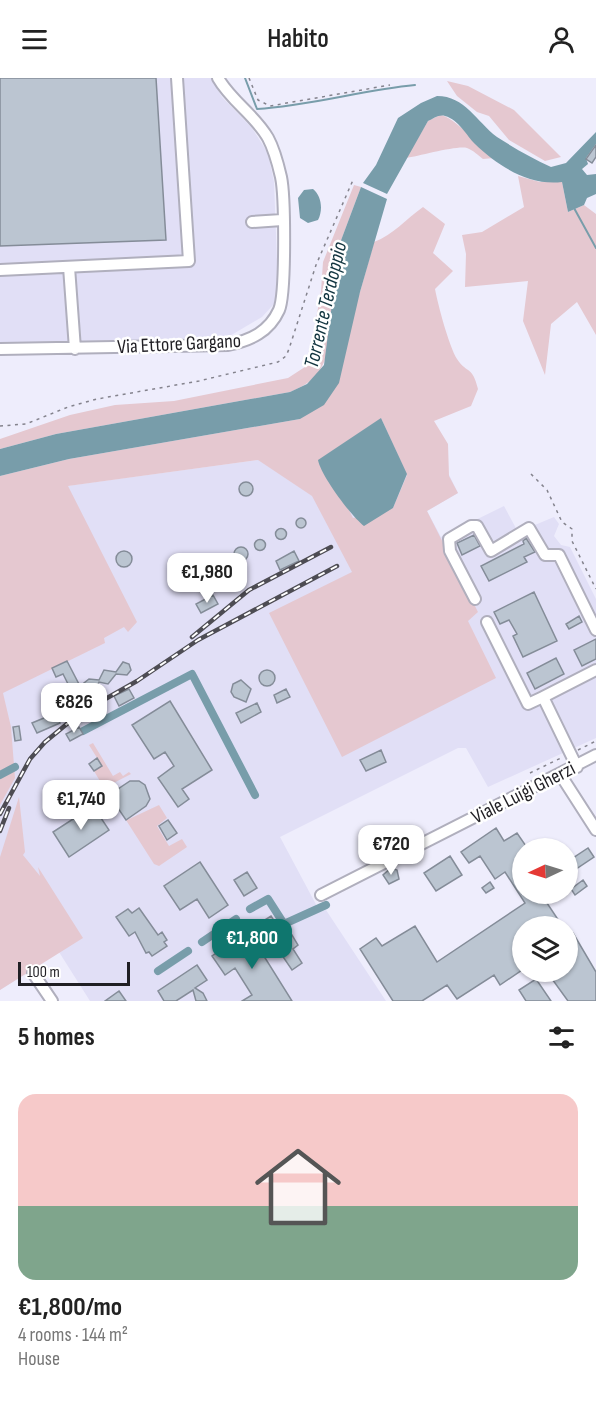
<!DOCTYPE html>
<html lang="en">
<head>
<meta charset="utf-8">
<style>
  body { margin:0; font-family:"Sofia Sans Condensed",sans-serif; background:#f2f2f2; color:#222; height:100vh; display:flex; flex-direction:column; font-size:22px; white-space:nowrap }
  * { box-sizing:border-box; margin:0 }
  p { font-size:20px; color:#767676 }
  .icon { flex:none; width:33px; height:33px; fill:none; stroke:currentColor; stroke-width:2; stroke-linecap:round; stroke-linejoin:round }
  .map { position:relative; height:923px; overflow:hidden }
  .panel { display:flex; flex-direction:column; background:#fff; flex:1 }
  .panel>* { flex:none }
  .needle { width:39px; rotate:266deg }
  .fabs { position:absolute; left:512px; top:760px; display:grid; gap:12px }
  .fabs a { display:grid; place-items:center; width:66px; height:66px; border-radius:50%; background:#fff; box-shadow:0 2px 4px #0004; font-size:30px }
  .scale { position:absolute; left:18px; bottom:15px; width:112px; box-sizing:border-box; padding-left:6px; border:3px solid #201f24; border-top:0; font-size:16px; line-height:21px; white-space:nowrap; color:#201f24; -webkit-text-stroke:4px #fff; paint-order:stroke }
  .price { position:absolute; translate:-50% -51px; padding:0 14px; border-radius:12px; background:#fff; color:#222; font-size:20px; line-height:39px; filter:drop-shadow(0 2px 3px #0008) }
  .price::after { content:''; position:absolute; left:50%; top:36px; width:18px; height:14px; margin-left:-9px; background:inherit; clip-path:polygon(0 0,100% 0,50% 100%) }
  .price.current { background:#0f766e; color:#fff }
  ul { padding:0; list-style:none }
  li { display:grid; align-content:center; gap:12px; height:318px; padding:0 18px }
  li+li { border-top:2px solid #e0e0e0 }
  li span { display:grid; place-items:center; height:186px; border-radius:18px; color:#555 }
  li>.icon { margin-inline-start:auto }
  span .icon { width:108px; height:108px; fill:#fffc; stroke-width:1 }
  li b { font-size:26px }
  h2 { display:flex; justify-content:space-between; align-items:center; height:72px; padding:0 18px; font-size:26px }
  header { display:flex; justify-content:space-between; align-items:center; height:78px; padding:0 18px; background:#fff; font-size:27px; font-weight:600 }
  .map>svg:first-child { display:block }
  .built { fill:#e1dff6 }
  .green { fill:#e5c8d0; fill-rule:evenodd }
  .water { fill:#789daa }
  .lines { fill:none; stroke-linecap:round; stroke-linejoin:round }
  .stream { stroke:#789daa; stroke-width:2 }
  .canal { stroke:#789daa; stroke-width:8 }
  .building { fill:#bbc5d1; stroke:#848c98; stroke-width:1.5 }
  .minor-casing { stroke:#b0afbd; stroke-width:14 }
  .path { stroke:#84838d; stroke-width:1.5; stroke-dasharray:3 4.5; stroke-linecap:butt }
  .minor { stroke:#fff; stroke-width:10 }
  .rail-casing { stroke:#4d4c53; stroke-width:4.5 }
  .rail { stroke:#fff; stroke-width:2; stroke-dasharray:7; stroke-linecap:butt }
  .labels { text-anchor:middle; stroke-width:5; stroke-linejoin:round; paint-order:stroke }
  .street-label { font-size:20px; fill:#201f24; stroke:#fff }
  .water-label { font-size:21px; font-style:italic; fill:#11343f; stroke:#fff }
</style>
</head>
<body>
<header><svg class="icon" aria-label="menu" viewBox="0 0 24 24"><path d="M4 6h16M4 12h16M4 18h16"/></svg>Habito<svg class="icon" aria-label="person" viewBox="0 0 24 24"><circle cx="12" cy="8" r="4"/><path d="M4 21q1-7 8-7t8 7"/></svg></header>
<div class="map">
<svg width="596" height="923" viewBox="0 0 596 923">
  <rect width="100%" height="100%" fill="#eeedfc"/>
  <path class="built" d="M0 0H211L222 19 252 50 268 75 274 104 278 208 274 226 262 239 228 259 0 266Z
    M406 309 458 415 427 433 441 459 504 428 518 454 554 439 559 446 554 458 561 467 570 469 596 521V660L488 709 466 670H458L280 759 320 834 326 832 386 923H90L59 874 0 912V422L15 415 258 382Z"/>
  <path class="green" d="M447 3 468 8 514 32 561 79 545 83 509 62 489 38 477 34 457 18Z
    M440 37C454 38 481 70 494 80L483 81C479 78 473 72 467 70 458 67 419 78 406 80L428 43Z
    M518 98 540 104H562L568 134 584 127 596 136V257L577 224 551 246 545 297 523 243 528 203 465 209 466 176 462 157 482 154 524 129Z
    M354 107 361 109 340 165 328 272C322 295 312 305 290 314L56 356 0 371V361L70 337 115 327 174 323 288 300 308 287 321 213 323 184Z
    M423 129 445 146 433 175 453 193 435 211C438 227 449 268 457 281 468 297 472 287 478 311L471 328 434 343 448 366 449 398 458 415 427 433 478 534 468 543 496 600 342 679 269 535 352 494 312 418 258 382 68 408 137 544 128 554 124 549 104 560 105 565 3 615 11 649 15 700 0 727V398L69 381 300 341 360 214 374 164C393 157 406 141 423 129ZM381 340 407 397 393 430 353 440 346 426Z
    M93 665 113 698 120 694 123 698 129 694 131 696 104 710 94 693 102 688 89 667Z
    M110 717 127 742 159 727 167 740 157 748 169 768 182 761 187 769 159 788 154 786Z
    M19 719 25 774 23 777 40 798 38 789 83 860 0 912V779Z"/>
  <path class="water" d="M437 18C465 18 476 43 497 59 514 70 532 80 551 89L566 85 596 54V66L586 80 588 86 582 91 587 97 596 96V116L587 120 584 127 568 134 562 104C529 108 498 88 475 66 466 57 459 42 445 38 439 36 433 41 428 43L387 116 363 105 376 87 398 40 421 25Z
    M361 109 387 121 360 214 339 305 324 327 300 341 69 381 0 398V371L56 356 290 314 307 306 324 287 340 165Z
    M313 111C322 118 323 133 318 142L308 145 300 140 298 120 304 112Z
    M381 340 407 396 393 430 364 448C352 439 321 398 318 382Z"/>
  <g class="lines">
    <path class="stream" d="M245 0 257 31C310 28 362 12 415 7
      M574 130 596 170"/>
    <path class="canal" d="M83 653 192 596 255 717
      M0 697 15 689
      M250 831 268 821 284 846 326 827
      M202 864 236 841
      M158 893 188 873"/>
  </g>
  <path class="building" d="M0 0H156L166 162 0 168Z
    M596 67V79L592 85 586 81Z
    M239 411a7 7 0 1 1 14 0a7 7 0 1 1-14 0Z
    M296 445a5 5 0 1 1 10 0a5 5 0 1 1-10 0Z
    M275.5 456a5.5 5.5 0 1 1 11 0a5.5 5.5 0 1 1-11 0Z
    M474 457 480 468 462 477 457 465Z
    M526 460 535 474 524 479 527 484 489 503 481 488 524 466 523 463Z
    M254.5 467a5.5 5.5 0 1 1 11 0a5.5 5.5 0 1 1-11 0Z
    M234 476a7 7 0 1 1 14 0a7 7 0 1 1-14 0Z
    M294 473 299 483 280 492 276 483Z
    M116 481a8 8 0 1 1 16 0a8 8 0 1 1-16 0Z
    M534 514 557 563 523 579 513 558 517 556 509 542 500 546 494 534Z
    M213 517 218 526 201 535 196 526Z
    M579 538 582 544 569 551 566 546Z
    M596 561V581L582 588 574 572Z
    M556 580 564 596 535 611 527 595Z
    M67 583 80 608 89 601 99 602 104 592 116 594 123 584 129 586 131 592 127 597 116 596 108 606 99 604 94 613 81 611 87 622 77 627 73 619 67 622 63 613 70 610 63 596 56 599 52 590Z
    M259 600a8 8 0 1 1 16 0a8 8 0 1 1-16 0Z
    M241 602 251 611 246 624 234 619 231 614 233 606Z
    M129 611 134 620 119 628 114 618Z
    M286 611 290 619 277 625 274 617Z
    M170 623 212 692 182 711 189 721 178 729 158 700 174 688 165 674 154 681 132 647Z
    M257 625 261 634 241 645 236 635Z
    M56 635 60 645 37 655 32 645Z
    M19 648 21 662 15 663 13 649Z
    M79 649 83 656 70 663 66 656Z
    M381 672 386 684 366 693 360 682Z
    M97 680 102 688 94 693 89 686Z
    M130 703H139L145 707 150 721 146 728 126 742 109 717Z
    M93 728 109 752 69 779 53 754Z
    M168 742 177 755 167 762 159 748Z
    M496 750 504 763 517 755 528 771H522V816H541L563 849H522V892L500 907 494 897 457 921 447 907 422 923H393L360 871 376 860 382 868 415 848 437 884 525 825 505 794 495 801 480 778 469 785 461 774Z
    M588 770 594 779 567 797V784Z
    M450 778 462 797 436 813 424 795Z
    M200 784 228 827 209 840 197 821 180 832 164 808Z
    M391 790 397 792 399 801 389 806 383 797Z
    M247 794 257 810 244 818 234 802Z
    M583 802 587 808 575 817 571 811Z
    M490 804 494 810 486 815 482 810Z
    M139 830 158 857 162 854 167 862 164 864 167 868 152 878 149 874 146 875 135 854 129 858 116 839 128 831 132 835Z
    M271 838 286 861 292 857 298 867 293 871 302 885 292 892 260 845Z
    M248 854 262 875 292 923H242L252 917 235 890 225 897 212 878Z
    M573 855 596 894V923H568L547 894H567V859Z
    M197 887 207 902 195 910 203 915 207 923H196L193 912 176 923H164L158 913Z
    M536 901 551 923H526L519 912Z
    M119 913 126 923H105Z"/>
  <g class="lines">
    <defs>
      <path id="minor" d="M252 144 282 142
        M69 189 75 271
        M0 192 189 183 177 0
        M0 271 228 267C251 262 269 254 279 232 286 216 285 118 281 99 278 86 274 71 268 60 255 37 231 23 218 0
        M475 521 450 473 449 461 471 448H477L491 473 529 450 545 477H559L596 552
        M487 544 528 626 543 619 577 689
        M543 619 596 592
        M560 696 596 752
        M321 817 596 677
        M33 895 52 923"/>
    </defs>
    <use href="#minor" class="minor-casing"/>
    <path class="path" d="M249 0 258 22 270 28 390 7
      M0 348 26 346 68 329 97 321 199 303 278 284 286 278 289 271 316 187 353 102
      M531 396 547 412 562 444 572 451V463L596 511
      M578 672 596 663
      M530 695 563 679"/>
    <use href="#minor" class="minor"/>
    <defs>
      <path id="rail" d="M192 559 249 512 331 469
        M0 736 30 681 45 664 79 636 137 603 198 562 337 488
        M0 753 9 730"/>
    </defs>
    <use href="#rail" class="rail-casing"/>
    <use href="#rail" class="rail"/>
  </g>
  <g class="labels">
    <g class="street-label">
      <text transform="translate(179 265) rotate(-3)" y="7">Via Ettore Gargano</text>
      <text transform="translate(523 714) rotate(-27)" y="7">Viale Luigi Gherzi</text>
    </g>
    <g class="water-label">
      <text transform="translate(325 227) rotate(-77)" y="7">Torrente Terdoppio</text>
    </g>
  </g>
</svg>
<div class="fabs">
<a><svg class="needle" viewBox="-14 -14 28 28"><path d="M0-13l5 13h-10z" fill="#e53935"/><path d="M0 13l5-13h-10z" fill="#767676"/></svg></a>
<a><svg class="icon" aria-label="layers" viewBox="0 0 24 24"><path d="M12 4l9 5-9 5-9-5zM3 14l9 5 9-5"/></svg></a>
</div>
<div class="scale">100 m</div>
<b class="price" style="left:207px;top:526px">€1,980</b>
<b class="price" style="left:74px;top:656px">€826</b>
<b class="price" style="left:81px;top:753px">€1,740</b>
<b class="price" style="left:391px;top:798px">€720</b>
<b class="price current" style="left:252px;top:892px">€1,800</b>
</div>
<section class="panel">
<h2>5 homes<svg class="icon" aria-label="filters" viewBox="0 0 24 24"><path d="M4 7h16M4 17h16"/><circle cx="9" cy="7" r="2"/><circle cx="15" cy="17" r="2"/></svg></h2>
<ul>
<li><span style="background:linear-gradient(#f6c9c9 60%,#7fa58c 0)"><svg class="icon" aria-label="home" viewBox="0 0 24 24"><path d="M3 11l9-7 9 7M6 9v11h12V9"/></svg></span><div><b>€1,800/mo</b><p>4 rooms · 144 m²</p><p>House</p></div></li>
</ul>
</section>
</body>
</html>
